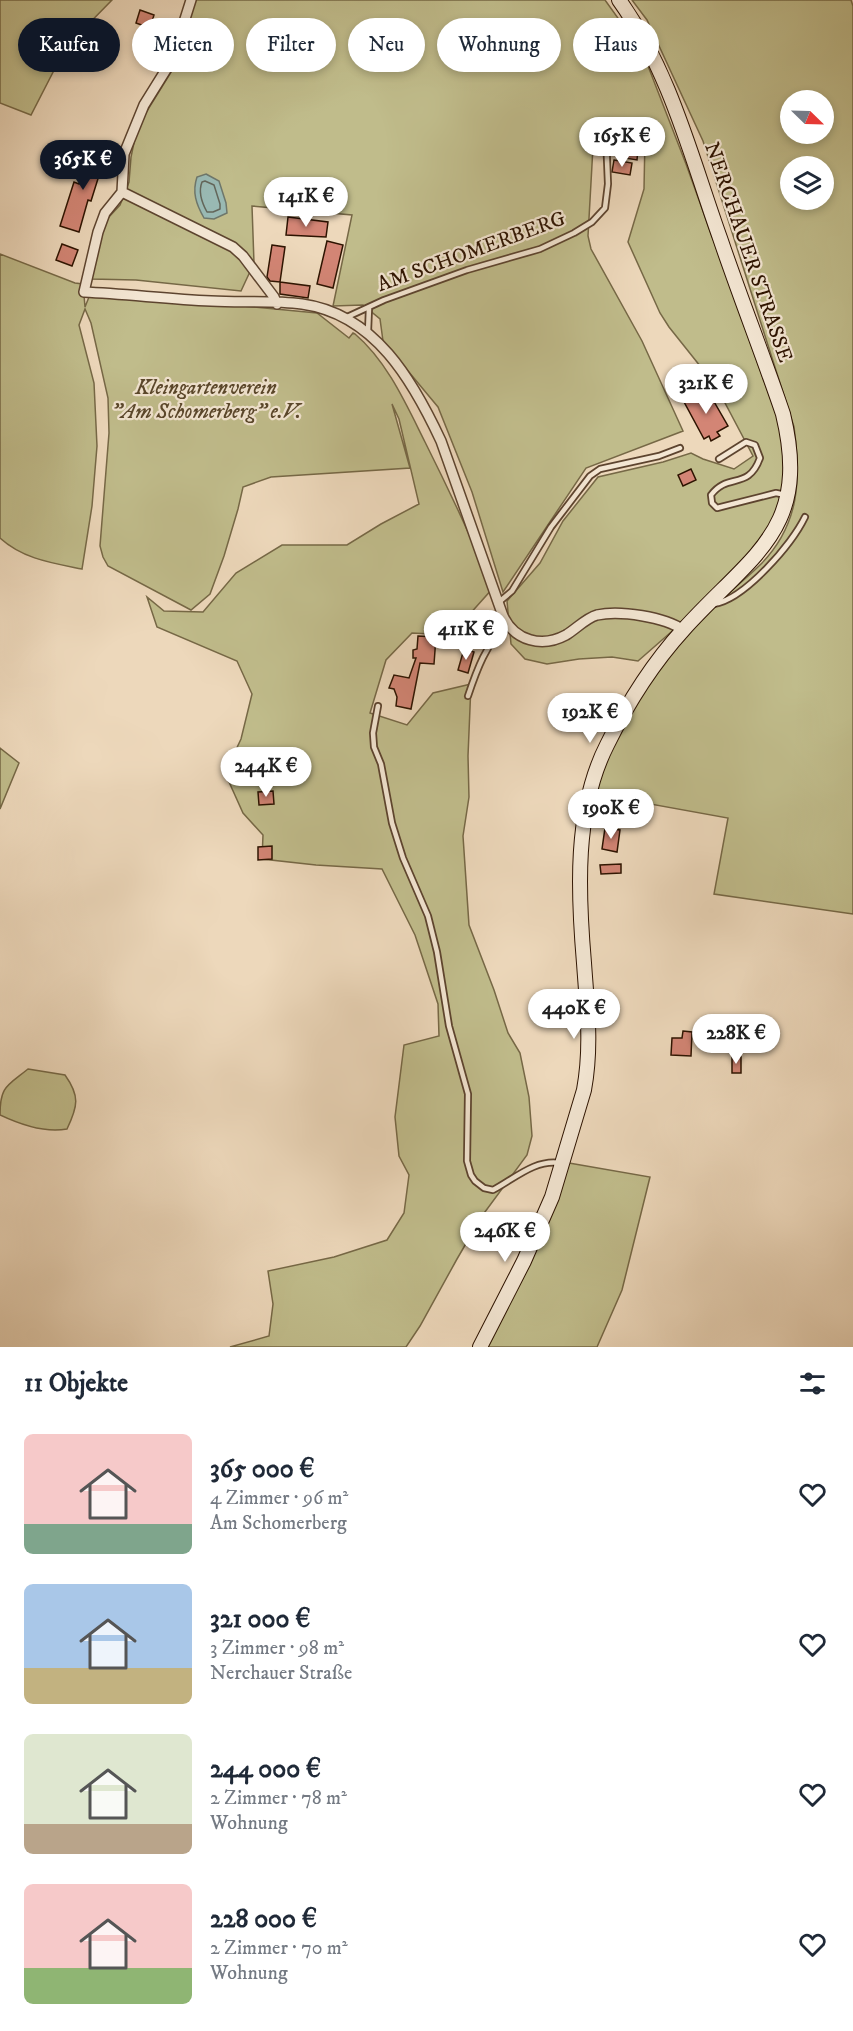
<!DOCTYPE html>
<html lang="de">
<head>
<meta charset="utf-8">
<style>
  body { margin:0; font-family:"IM FELL DW Pica",serif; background:#f6f6f7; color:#1f2937; height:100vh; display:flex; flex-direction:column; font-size:22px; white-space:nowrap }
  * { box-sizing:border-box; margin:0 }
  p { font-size:20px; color:#747a83 }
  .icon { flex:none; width:33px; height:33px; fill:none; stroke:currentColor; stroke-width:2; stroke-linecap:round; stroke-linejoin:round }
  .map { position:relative; height:1347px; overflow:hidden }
  .panel { display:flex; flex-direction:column; background:#fff; flex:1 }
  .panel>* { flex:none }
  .hud { position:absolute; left:18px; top:18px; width:818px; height:54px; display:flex; gap:12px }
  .needle { width:39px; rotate:113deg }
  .buttons { position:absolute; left:780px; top:90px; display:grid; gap:12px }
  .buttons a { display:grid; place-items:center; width:54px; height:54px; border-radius:50%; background:#fff; box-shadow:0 3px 9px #0003; font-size:30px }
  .price { position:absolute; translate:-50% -51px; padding:0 14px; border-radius:21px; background:#fff; color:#222; font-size:20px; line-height:39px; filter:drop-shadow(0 2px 3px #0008) }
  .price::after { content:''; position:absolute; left:50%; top:36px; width:18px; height:14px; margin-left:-9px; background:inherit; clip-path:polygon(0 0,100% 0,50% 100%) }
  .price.active { background:#111827; color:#fff }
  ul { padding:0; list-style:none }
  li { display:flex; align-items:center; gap:18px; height:150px; padding:0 24px }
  li span { display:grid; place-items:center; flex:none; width:168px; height:120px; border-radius:9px; color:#555 }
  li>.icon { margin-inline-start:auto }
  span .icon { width:72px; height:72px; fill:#fffc; stroke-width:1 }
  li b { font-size:26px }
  h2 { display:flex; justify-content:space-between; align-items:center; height:72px; padding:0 24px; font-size:26px }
  .pill { padding:0 21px; border-radius:27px; background:#fff; box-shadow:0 3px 9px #0003; font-size:21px; line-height:54px }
  .pill.active { background:#111827; color:#fff }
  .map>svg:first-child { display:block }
  .green { fill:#c0bc8b; stroke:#766846; stroke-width:1.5; fill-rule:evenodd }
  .water { fill:#99b9b3; stroke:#6e776b; stroke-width:1.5 }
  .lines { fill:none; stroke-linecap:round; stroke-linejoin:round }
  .shore { stroke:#63665a; stroke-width:1.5 }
  .building { fill:#d38575; stroke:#2d1300; stroke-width:1.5 }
  .service-casing { stroke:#5d442f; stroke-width:8 }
  .minor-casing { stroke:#5d442f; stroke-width:12 }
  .secondary-casing { stroke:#2d1300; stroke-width:16 }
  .service { stroke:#f3e6d3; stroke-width:4.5 }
  .minor { stroke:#f3e6d3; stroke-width:9 }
  .secondary { stroke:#f3e6d3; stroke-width:14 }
  .labels { text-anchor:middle; stroke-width:4.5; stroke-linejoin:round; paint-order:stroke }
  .street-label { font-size:21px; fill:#2d1300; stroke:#f3e6d3 }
  .park-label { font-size:21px; font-style:italic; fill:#59462a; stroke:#f3e6d3 }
</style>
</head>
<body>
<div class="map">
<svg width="853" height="1347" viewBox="0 0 853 1347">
  <rect width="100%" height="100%" fill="#edd8bb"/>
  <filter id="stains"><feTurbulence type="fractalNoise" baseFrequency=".00333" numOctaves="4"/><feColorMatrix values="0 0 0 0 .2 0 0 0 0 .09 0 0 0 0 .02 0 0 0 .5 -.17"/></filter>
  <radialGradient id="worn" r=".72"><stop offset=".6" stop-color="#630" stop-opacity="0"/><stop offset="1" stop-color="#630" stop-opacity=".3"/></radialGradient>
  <path class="green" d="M0 0H112L66 47 31 115 0 103Z
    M195 0H605L643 53 686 164 784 436 787 462 779 514 726 584 638 661 612 657 579 659 547 664 525 659 511 644 507 601 540 563 563 521 598 477 663 462 691 453 703 459 734 469 753 456 716 386 669 327 660 313 628 242 644 189 645 137 594 129 588 236 591 249 642 341 683 431 586 468 503 592 472 492 438 407 383 341 380 319 363 305 333 306 352 215 252 206 254 263 241 291 136 280 91 279 100 240 108 218 120 205 129 182 131 157 136 133 142 119 178 61Z
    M632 0H851L853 6V914L714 894 728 818 595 794C614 731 653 671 697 623 717 601 741 584 761 564 800 524 801 479 794 427L703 141 647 20ZM790 100H824V134H790ZM790 166H824V200H790Z
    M0 254 75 283 83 284 85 307 89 297 137 296 317 313 349 338 353 333 355 334C387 361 406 404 425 442 449 490 472 539 493 588L451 635 412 633 386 660 370 713 407 725 433 693 471 684 468 756 469 797 463 836 469 925 494 990 508 1033 520 1053 529 1097 532 1136 527 1155 482 1216 457 1259 420 1326 406 1347H230L269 1336 273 1304 268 1271 334 1257 387 1240 404 1213 409 1175 399 1156 395 1117 404 1045 439 1036 438 1004 415 935 382 869 316 865 262 859 263 835 243 813 225 773 241 739 252 694 237 661 157 627 147 597 164 611 203 612 236 573 282 545H347L381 524 419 504 399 419 392 404 410 468 271 477 243 487 238 509 224 556 210 594 191 610 108 566 103 557 100 546 109 433 108 398 91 323 85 309 79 325 94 383 97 446 92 506 82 569C52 563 23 559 0 538Z
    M0 748 19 763 0 809Z
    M28 1069 65 1075C80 1096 78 1106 67 1129 46 1133 19 1124 0 1115 0 1086 7 1086 28 1069Z
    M569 1163 650 1177 622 1290 597 1347H486L543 1235Z"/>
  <path class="water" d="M206 174 219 181 226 203 227 213 214 219 204 218C196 204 192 192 197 177Z"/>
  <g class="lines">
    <path class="shore" d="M205 181 214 185 220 204V209L213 212H207C202 203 198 192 202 182Z"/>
  </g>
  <path class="building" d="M140 10 154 15 150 28 136 23Z
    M627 147 638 149 637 160 625 158Z
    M90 148 106 153 91 201 88 200 79 232 60 226 74 182 79 184Z
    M614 160 632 163 630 175 612 172Z
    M288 217 328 222 326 237 286 235Z
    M327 241 343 245 333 288 317 284Z
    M62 244 78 250 72 266 56 260Z
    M272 245 285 247 280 282 270 281 267 277Z
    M280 282 310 286 308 298 280 294Z
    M696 392 700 398 709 393 728 426 717 432 720 436 711 441 709 436 704 439 683 400Z
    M691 469 696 480 683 486 678 475Z
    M418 636 436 637 434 664 420 663 411 709 396 706 397 697 394 689 389 688 394 675 409 678 416 658H413V650L417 649Z
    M464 649 474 652 468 673 458 670Z
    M273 791 274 804 259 805 258 792Z
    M605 828 620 830 617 852 602 849Z
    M272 846V859L258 860V847Z
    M621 864V873L601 874 600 865Z
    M683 1031 692 1032 691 1056 671 1055 672 1038H682Z
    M732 1056 741 1057V1073H732Z"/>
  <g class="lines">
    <defs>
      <path id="service" d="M345 318 384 300 467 270 540 249 574 233 592 222 605 208 608 184 606 136
        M368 332 369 308
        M719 459 746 442 755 445 760 458C748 491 728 472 711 495L712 503 717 508 776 493 786 495
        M499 602 512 591 551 527 590 476 600 469 659 456 680 448
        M714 604C745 599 792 544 805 517
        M468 696C476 672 487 641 507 625
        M378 706 373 733 374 747 381 764 392 823 403 858 428 916 437 952 449 1026 468 1094 467 1161 471 1175 475 1181 484 1188 493 1190C514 1179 535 1159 560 1163"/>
      <path id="minor" d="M191 0 172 60 144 105 124 154 122 192 233 247 243 256 274 297 277 304
        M122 192 105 213 98 232 84 292C126 294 168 299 211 301 241 303 272 300 302 304 375 314 413 381 441 441L503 616C515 641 542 648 566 635 576 629 586 618 597 615 620 610 665 617 683 630"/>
      <path id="secondary" d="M480 1347 524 1261 552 1197 584 1090C592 1047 587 1006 584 963 578 893 574 810 607 745 627 704 653 663 684 629 753 553 811 530 783 414 763 355 740 297 720 238 691 157 670 71 619 0"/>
    </defs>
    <use href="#service" class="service-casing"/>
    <use href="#minor" class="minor-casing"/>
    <use href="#secondary" class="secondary-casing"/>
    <use href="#service" class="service"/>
    <use href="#minor" class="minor"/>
    <use href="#secondary" class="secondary"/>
  </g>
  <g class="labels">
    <g class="street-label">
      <text transform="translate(471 251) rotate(-20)" y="7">AM SCHOMERBERG</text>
      <text transform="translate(749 252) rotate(71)" y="7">NERCHAUER STRASSE</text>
    </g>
    <g class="park-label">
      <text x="206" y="394">Kleingartenverein<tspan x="206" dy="24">"Am Schomerberg" e.V.</tspan></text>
    </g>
  </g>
  <rect width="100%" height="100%" filter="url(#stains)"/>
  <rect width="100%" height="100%" fill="url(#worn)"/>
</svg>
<div class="buttons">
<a><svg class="needle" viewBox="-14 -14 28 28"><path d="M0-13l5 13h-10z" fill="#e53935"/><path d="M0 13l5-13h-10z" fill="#747a83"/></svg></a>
<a><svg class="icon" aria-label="layers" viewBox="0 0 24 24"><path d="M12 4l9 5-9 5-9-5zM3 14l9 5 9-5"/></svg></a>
</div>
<b class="price" style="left:622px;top:168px">165K €</b>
<b class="price active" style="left:83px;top:191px">365K €</b>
<b class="price" style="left:306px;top:228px">141K €</b>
<b class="price" style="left:706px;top:415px">321K €</b>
<b class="price" style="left:466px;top:661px">411K €</b>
<b class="price" style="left:590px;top:744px">192K €</b>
<b class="price" style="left:266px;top:798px">244K €</b>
<b class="price" style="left:611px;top:840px">190K €</b>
<b class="price" style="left:574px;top:1040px">440K €</b>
<b class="price" style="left:736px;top:1065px">228K €</b>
<b class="price" style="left:505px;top:1263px">246K €</b>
<div class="hud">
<a class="pill active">Kaufen</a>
<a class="pill">Mieten</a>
<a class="pill">Filter</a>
<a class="pill">Neu</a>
<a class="pill">Wohnung</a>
<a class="pill">Haus</a>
</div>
</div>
<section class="panel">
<h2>11 Objekte<svg class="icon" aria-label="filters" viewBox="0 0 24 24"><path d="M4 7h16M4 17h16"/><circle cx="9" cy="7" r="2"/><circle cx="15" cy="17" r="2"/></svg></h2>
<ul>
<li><span style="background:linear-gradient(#f6c9c9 75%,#7fa58c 0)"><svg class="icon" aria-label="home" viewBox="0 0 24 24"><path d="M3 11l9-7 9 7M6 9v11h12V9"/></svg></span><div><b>365 000 €</b><p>4 Zimmer · 96 m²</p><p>Am Schomerberg</p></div><svg class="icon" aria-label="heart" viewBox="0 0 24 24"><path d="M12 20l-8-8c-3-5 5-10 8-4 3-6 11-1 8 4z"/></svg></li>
<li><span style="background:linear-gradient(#a9c7e8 70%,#c2b280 0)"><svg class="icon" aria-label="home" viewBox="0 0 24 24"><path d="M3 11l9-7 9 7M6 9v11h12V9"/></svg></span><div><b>321 000 €</b><p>3 Zimmer · 98 m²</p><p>Nerchauer Straße</p></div><svg class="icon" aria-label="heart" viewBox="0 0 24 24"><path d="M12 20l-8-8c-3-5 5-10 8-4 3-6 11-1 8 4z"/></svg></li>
<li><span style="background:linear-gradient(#dfe7d0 75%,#b9a48a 0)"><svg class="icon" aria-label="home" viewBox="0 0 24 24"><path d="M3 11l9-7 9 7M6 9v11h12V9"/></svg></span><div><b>244 000 €</b><p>2 Zimmer · 78 m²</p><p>Wohnung</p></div><svg class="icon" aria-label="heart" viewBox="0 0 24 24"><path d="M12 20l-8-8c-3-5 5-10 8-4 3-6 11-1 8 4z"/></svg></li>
<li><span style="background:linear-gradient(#f6c9c9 70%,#8fb573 0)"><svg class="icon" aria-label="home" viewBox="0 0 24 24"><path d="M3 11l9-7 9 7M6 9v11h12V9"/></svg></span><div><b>228 000 €</b><p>2 Zimmer · 70 m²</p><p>Wohnung</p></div><svg class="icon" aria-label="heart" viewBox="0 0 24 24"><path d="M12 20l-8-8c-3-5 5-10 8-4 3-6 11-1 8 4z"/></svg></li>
</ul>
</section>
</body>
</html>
